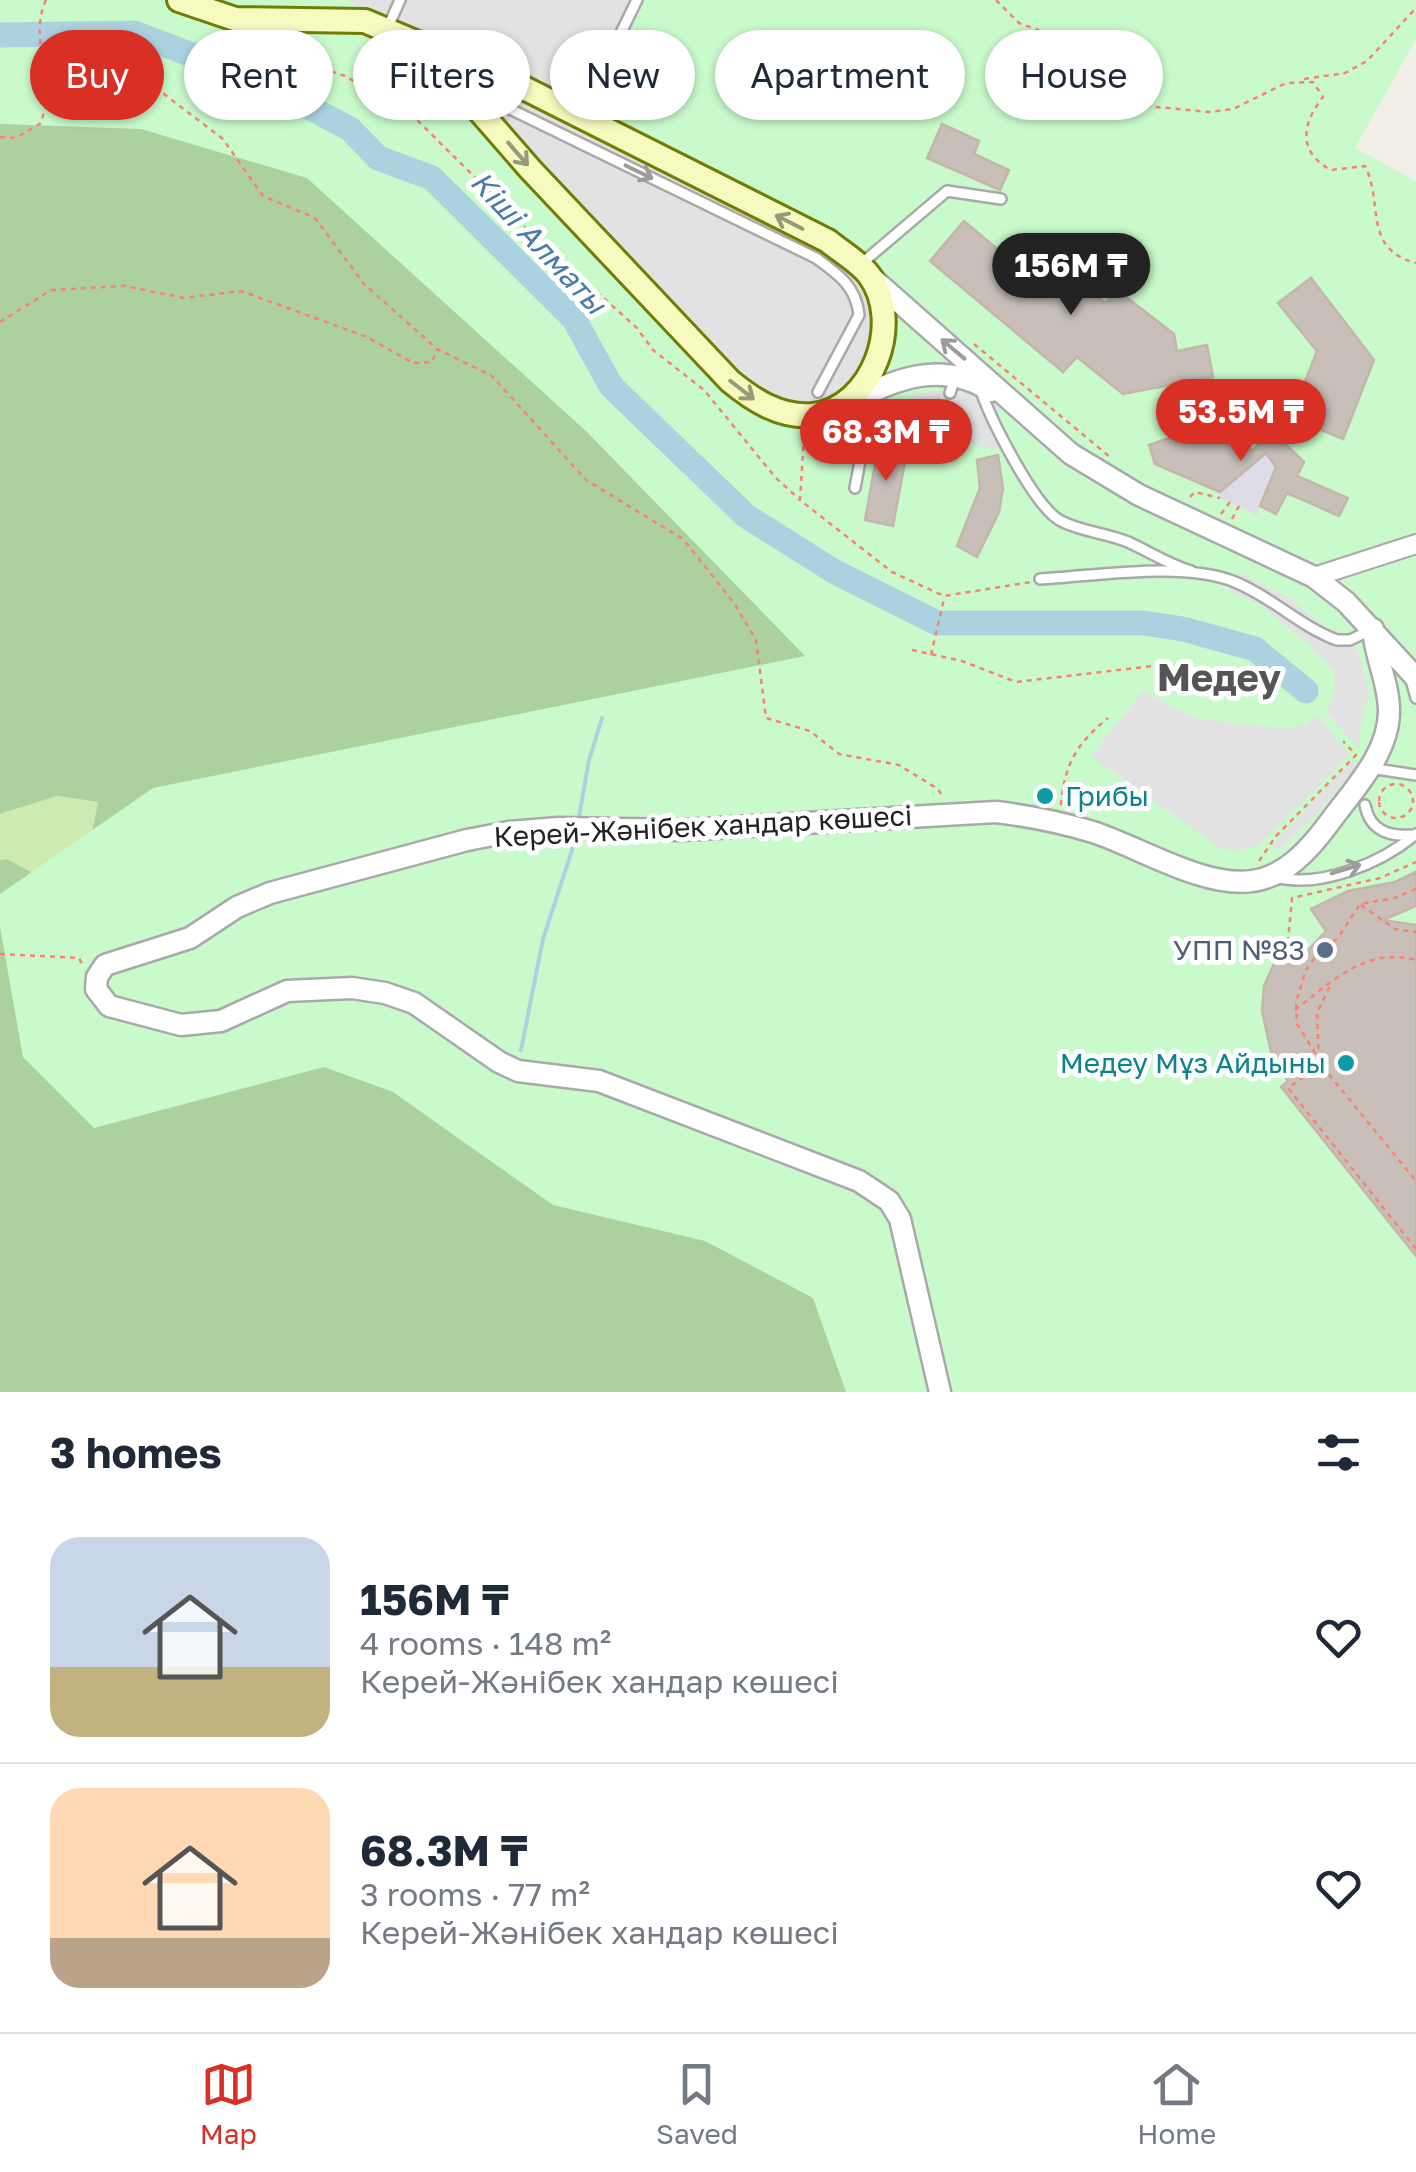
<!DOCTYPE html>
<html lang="en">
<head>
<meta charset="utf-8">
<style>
  body { margin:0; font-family:"Golos Text",sans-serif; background:#f6f6f7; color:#1f2937; height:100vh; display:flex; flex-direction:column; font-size:38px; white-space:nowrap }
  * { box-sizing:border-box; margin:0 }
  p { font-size:32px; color:#747a83 }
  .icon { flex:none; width:55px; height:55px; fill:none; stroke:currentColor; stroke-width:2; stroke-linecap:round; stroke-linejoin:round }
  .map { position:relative; height:1392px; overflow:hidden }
  .side { display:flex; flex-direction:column; background:#fff; flex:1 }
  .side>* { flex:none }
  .banner { position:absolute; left:30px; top:30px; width:1358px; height:90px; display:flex; gap:20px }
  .price { position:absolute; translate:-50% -85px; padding:0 22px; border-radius:35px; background:#d93025; color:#fff; font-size:32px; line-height:65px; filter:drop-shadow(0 2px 5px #0008) }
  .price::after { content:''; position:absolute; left:50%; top:60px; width:30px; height:22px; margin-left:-15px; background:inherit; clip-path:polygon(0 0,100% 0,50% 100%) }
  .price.on { background:#222; color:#fff }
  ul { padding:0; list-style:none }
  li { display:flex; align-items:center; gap:30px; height:250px; padding:0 50px }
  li+li { border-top:2px solid #e0e1e3 }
  li span { display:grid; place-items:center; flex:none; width:280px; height:200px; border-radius:30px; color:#555 }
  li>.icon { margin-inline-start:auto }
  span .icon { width:120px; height:120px; fill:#fffc; stroke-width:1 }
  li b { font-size:42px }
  h2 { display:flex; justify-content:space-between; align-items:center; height:120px; padding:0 50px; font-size:42px }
  .pill { padding:0 35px; border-radius:45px; background:#fff; box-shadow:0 2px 8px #0004; font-size:35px; line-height:90px }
  .pill.on { background:#d93025; color:#fff }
  .menu { display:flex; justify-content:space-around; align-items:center; height:140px; border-top:2px solid #e0e1e3; background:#fff; font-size:28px; color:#747a83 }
  .menu a { display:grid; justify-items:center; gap:5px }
  .menu .on { color:#d93025 }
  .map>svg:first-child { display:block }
  .grass { fill:#cdebb0 }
  .forest { fill:#add19e }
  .park { fill:#c8facc }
  .parking { fill:#e2e2e2 }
  .plaza { fill:#dddde8 }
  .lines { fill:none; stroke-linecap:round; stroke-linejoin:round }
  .stream { stroke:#aad3df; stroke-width:4 }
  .river { stroke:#aad3df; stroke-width:25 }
  .building { fill:#c7bfb8; stroke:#c4b6ab; stroke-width:2.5 }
  .service-casing { stroke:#a9a9a9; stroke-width:14 }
  .minor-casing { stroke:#a9a9a9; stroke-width:22 }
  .tertiary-casing { stroke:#a9a9a9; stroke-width:25 }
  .secondary-casing { stroke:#707d05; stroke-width:28 }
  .path { stroke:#fa8072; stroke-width:2.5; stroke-dasharray:5 5; stroke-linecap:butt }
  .service { stroke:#fff; stroke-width:9 }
  .minor { stroke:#fff; stroke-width:18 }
  .tertiary { stroke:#fff; stroke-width:20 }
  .secondary { stroke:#f7fabf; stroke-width:22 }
  .oneway { stroke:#979978 }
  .oneway2 { stroke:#9c9c9c }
  .culture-dot { fill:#0f9aa8; stroke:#fff; stroke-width:4 }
  .service-dot { fill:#5c6f8a; stroke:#fff; stroke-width:4 }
  .labels { text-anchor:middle; stroke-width:10; stroke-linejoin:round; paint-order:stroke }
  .culture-label { font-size:28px; fill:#0d838f; stroke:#fff; text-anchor:start }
  .street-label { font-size:28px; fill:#222; stroke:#fff }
  .service-label { font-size:28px; fill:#4e5e75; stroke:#fff; text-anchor:end }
  .water-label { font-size:30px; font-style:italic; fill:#4a7aab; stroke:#fff }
  .district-label { font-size:38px; font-weight:bold; fill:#555; stroke:#fff }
</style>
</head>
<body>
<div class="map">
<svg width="1416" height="1392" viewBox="0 0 1416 1392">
  <rect width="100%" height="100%" fill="#f2efe9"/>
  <path class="grass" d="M57 796 98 802 92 838 64 904 7 859 0 860V814Z"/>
  <path class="forest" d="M0 62 274 114 934 668 91 838 98 802 57 796 0 814Z
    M7 859 293 1017 644 1156 926 1392H0V860Z"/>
  <path class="park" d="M0 0H1416V39L1355 148 1416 181V1392H846L813 1298 705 1241 553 1205 393 1092 324 1067 94 1128 23 1057 0 927V894L153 788 805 656 587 432 307 178 141 129 0 124Z"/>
  <path class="parking" d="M347 0H630L580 99 546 90Z
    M511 96 827 250 856 274 873 318V335L854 376 826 398 808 402 788 401 767 393 701 336 498 117Z
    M946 390 997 400 1003 407 996 415 1009 438 994 450 923 428 906 430 897 420 905 402 919 393Z
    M1237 572 1290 598 1327 629 1338 630 1358 650 1369 692 1360 729V750L1326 712 1335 689 1334 671 1308 644 1261 605 1229 591Z
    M1143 691 1197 719 1287 729 1305 724 1318 715 1350 755 1258 846 1235 851 1220 848 1091 756Z
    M1352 761 1358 766 1309 822 1279 851 1272 845Z"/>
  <path class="plaza" d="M1262 447 1276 467 1257 515 1220 498V492L1257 461 1252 450Z"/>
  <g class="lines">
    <path class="stream" d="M579 817 589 760 602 718
      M521 1050 543 939 575 841"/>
    <path class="river" d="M0 35 134 33 256 79 350 129 378 158 432 178 574 319 611 386 746 516 835 572 937 623H1143L1183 629 1255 649 1306 691"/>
  </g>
  <path class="building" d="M616 65 638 77 619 113 596 101Z
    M840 73 884 92 872 115 829 96Z
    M942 124 979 141 974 154 1009 170 1000 190 927 158Z
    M964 221 1034 280 1053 259 1105 303 1117 290 1174 334 1177 351 1207 345 1213 377 1123 394 1077 357 1063 372 930 261Z
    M1311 278 1374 360 1343 439 1291 417 1317 351 1278 303Z
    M1236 415 1252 452 1270 429 1304 462 1297 476 1348 498 1339 516 1287 493 1276 514 1260 506 1276 467 1266 453 1220 492 1155 464 1149 445Z
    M879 443 908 446 893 526 865 520Z
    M998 455 1003 488 999 512 977 557 957 546 980 488 977 460Z
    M1416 872V906L1383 920 1416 925V1256L1281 1087 1288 1081 1271 1052 1262 1011 1264 986 1277 957 1293 966 1326 931 1311 909 1348 891 1395 882Z"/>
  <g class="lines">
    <defs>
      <path id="service" d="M388 27 400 0
        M578 85 579 114
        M473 91 816 258C838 274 856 286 859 315L818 392
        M581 114 637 0
        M861 264 947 191 1001 199
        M949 376 953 384 950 393
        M981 391C991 420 1035 508 1061 521 1082 532 1107 533 1128 542 1150 552 1168 564 1191 571
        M848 404 864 439 855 488
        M1040 579C1096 576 1184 561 1235 582 1272 597 1301 627 1337 640H1350L1373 629
        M1411 680 1416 698
        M1370 768 1416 775
        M1365 805C1370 831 1389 837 1413 835
        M1275 877C1320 889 1382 863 1416 834"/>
      <path id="minor" d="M1314 577 1416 544"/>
      <path id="tertiary" d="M871 277 1071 454 1139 495 1314 577 1346 602 1416 678
        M849 403C896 378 942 360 991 391
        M940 1392 900 1219 889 1201 859 1181 599 1081 518 1071 499 1062 414 1003 385 993 352 988 287 991 221 1021 181 1025 109 1006 96 989 97 977 105 965 190 938 237 907 270 893 467 840 509 832 558 828 683 830 996 812C1029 816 1060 822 1093 832 1139 847 1204 888 1252 881 1285 877 1310 849 1329 823 1353 790 1389 754 1389 711 1389 683 1375 657 1373 629"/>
      <path id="secondary" d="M179 0 235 19 365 21 520 86 828 241C841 252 859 262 869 275 904 322 873 408 813 415 780 418 753 400 730 381L530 169 456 84 400 36"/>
    </defs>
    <use href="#service" class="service-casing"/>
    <use href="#minor" class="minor-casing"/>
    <use href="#tertiary" class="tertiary-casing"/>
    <use href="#secondary" class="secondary-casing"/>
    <path class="path" d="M46 0C32 30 44 69 56 98L94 102 134 92 164 94 223 139 263 196 315 218 364 284 437 349 492 376 586 480 683 539 734 603 756 640 766 718 810 731 839 754 899 765 938 789 943 797
      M996 0 1019 23 1041 31 1097 92 1125 104 1209 112 1233 109 1286 83 1313 82 1323 97C1301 125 1298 152 1331 170L1365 166C1384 203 1362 249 1416 263
      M261 37 274 52 345 76 412 115 522 224 558 267 577 274 637 328 653 350 704 390 775 477 800 500
      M1304 79 1345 73 1367 61 1416 8
      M0 137 16 138 41 123 45 108 54 99
      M0 322 51 290 125 286 184 298 241 291 367 337 413 363 432 362 437 349
      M974 344 1110 457
      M804 436 800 500 892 572 944 596 1031 582
      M1190 497 1195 492 1220 498
      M1221 514 1230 502
      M1232 519 1239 506
      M912 650 962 661 1016 682 1153 666 1184 692
      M931 655 944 599
      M1379 801a17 17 0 1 1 34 0a17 17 0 1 1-34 0Z
      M1061 805C1064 765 1077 743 1108 718
      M1259 861 1276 836 1356 755 1343 741
      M1416 889 1395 898 1360 904 1338 938 1318 953 1306 970 1296 1002 1297 1024 1327 1072 1416 1181
      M1361 905 1395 929 1416 932
      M0 954 79 958 83 966
      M1286 962 1292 898 1380 878 1416 862
      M1295 1010C1333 981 1365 947 1416 960
      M1319 1059 1317 1013 1330 986
      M1320 1065 1288 1088 1416 1249"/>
    <use href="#service" class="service"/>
    <use href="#minor" class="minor"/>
    <use href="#tertiary" class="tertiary"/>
    <use href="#secondary" class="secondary"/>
  </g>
  <defs><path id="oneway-shaft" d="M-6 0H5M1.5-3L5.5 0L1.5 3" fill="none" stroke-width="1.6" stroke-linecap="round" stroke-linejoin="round" transform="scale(2.5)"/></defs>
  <g class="oneway">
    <use href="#oneway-shaft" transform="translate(518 154) rotate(49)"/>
    <use href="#oneway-shaft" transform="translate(789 222) rotate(-153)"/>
    <use href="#oneway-shaft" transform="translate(742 390) rotate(38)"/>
  </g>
  <g class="oneway2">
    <use href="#oneway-shaft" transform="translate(639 172) rotate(26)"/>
    <use href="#oneway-shaft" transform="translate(953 349) rotate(-140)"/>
    <use href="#oneway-shaft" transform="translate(1346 869) rotate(-17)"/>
  </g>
  <g class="culture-dot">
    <circle cx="1045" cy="796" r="10"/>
    <circle cx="1346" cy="1063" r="10"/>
  </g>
  <circle class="service-dot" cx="1325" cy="950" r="10"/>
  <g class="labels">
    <g class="culture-label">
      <text x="1065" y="806">Грибы</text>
      <text x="1326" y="1073" text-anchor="end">Медеу Мұз Айдыны</text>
    </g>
    <g class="street-label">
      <text transform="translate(703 826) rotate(-3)" y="10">Керей-Жәнібек хандар көшесі</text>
    </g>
    <g class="service-label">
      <text x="1305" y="960">УПП №83</text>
    </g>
    <g class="water-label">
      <text transform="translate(538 243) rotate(47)" y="10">Кіші Алматы</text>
    </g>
    <g class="district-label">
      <text x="1219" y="691">Медеу</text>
    </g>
  </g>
</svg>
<b class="price on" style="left:1071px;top:318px">156M ₸</b>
<b class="price" style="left:1241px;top:464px">53.5M ₸</b>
<b class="price" style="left:886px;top:484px">68.3M ₸</b>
<div class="banner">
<a class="pill on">Buy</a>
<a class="pill">Rent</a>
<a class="pill">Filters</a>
<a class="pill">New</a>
<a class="pill">Apartment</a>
<a class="pill">House</a>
</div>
</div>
<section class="side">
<h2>3 homes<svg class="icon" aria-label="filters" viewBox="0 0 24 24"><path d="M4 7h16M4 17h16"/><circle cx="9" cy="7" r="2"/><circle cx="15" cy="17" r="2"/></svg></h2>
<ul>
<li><span style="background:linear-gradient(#c9d6e8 65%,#c2b280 0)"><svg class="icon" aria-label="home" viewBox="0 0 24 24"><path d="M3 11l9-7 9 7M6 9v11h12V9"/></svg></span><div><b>156M ₸</b><p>4 rooms · 148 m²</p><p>Керей-Жәнібек хандар көшесі</p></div><svg class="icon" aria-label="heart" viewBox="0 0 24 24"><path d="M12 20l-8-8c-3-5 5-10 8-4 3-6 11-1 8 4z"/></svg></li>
<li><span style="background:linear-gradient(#ffd9b3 75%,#b9a48a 0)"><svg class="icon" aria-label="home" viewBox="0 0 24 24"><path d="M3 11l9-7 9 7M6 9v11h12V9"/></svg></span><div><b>68.3M ₸</b><p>3 rooms · 77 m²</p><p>Керей-Жәнібек хандар көшесі</p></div><svg class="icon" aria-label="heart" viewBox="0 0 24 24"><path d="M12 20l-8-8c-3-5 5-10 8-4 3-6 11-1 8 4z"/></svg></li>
</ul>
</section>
<nav class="menu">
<a class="on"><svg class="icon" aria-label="map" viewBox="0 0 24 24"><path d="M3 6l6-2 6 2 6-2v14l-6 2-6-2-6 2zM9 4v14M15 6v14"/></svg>Map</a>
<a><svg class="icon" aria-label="saved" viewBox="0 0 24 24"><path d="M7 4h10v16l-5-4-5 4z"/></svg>Saved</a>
<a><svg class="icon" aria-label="home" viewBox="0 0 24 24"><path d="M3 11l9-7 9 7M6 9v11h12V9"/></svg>Home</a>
</nav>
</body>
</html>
